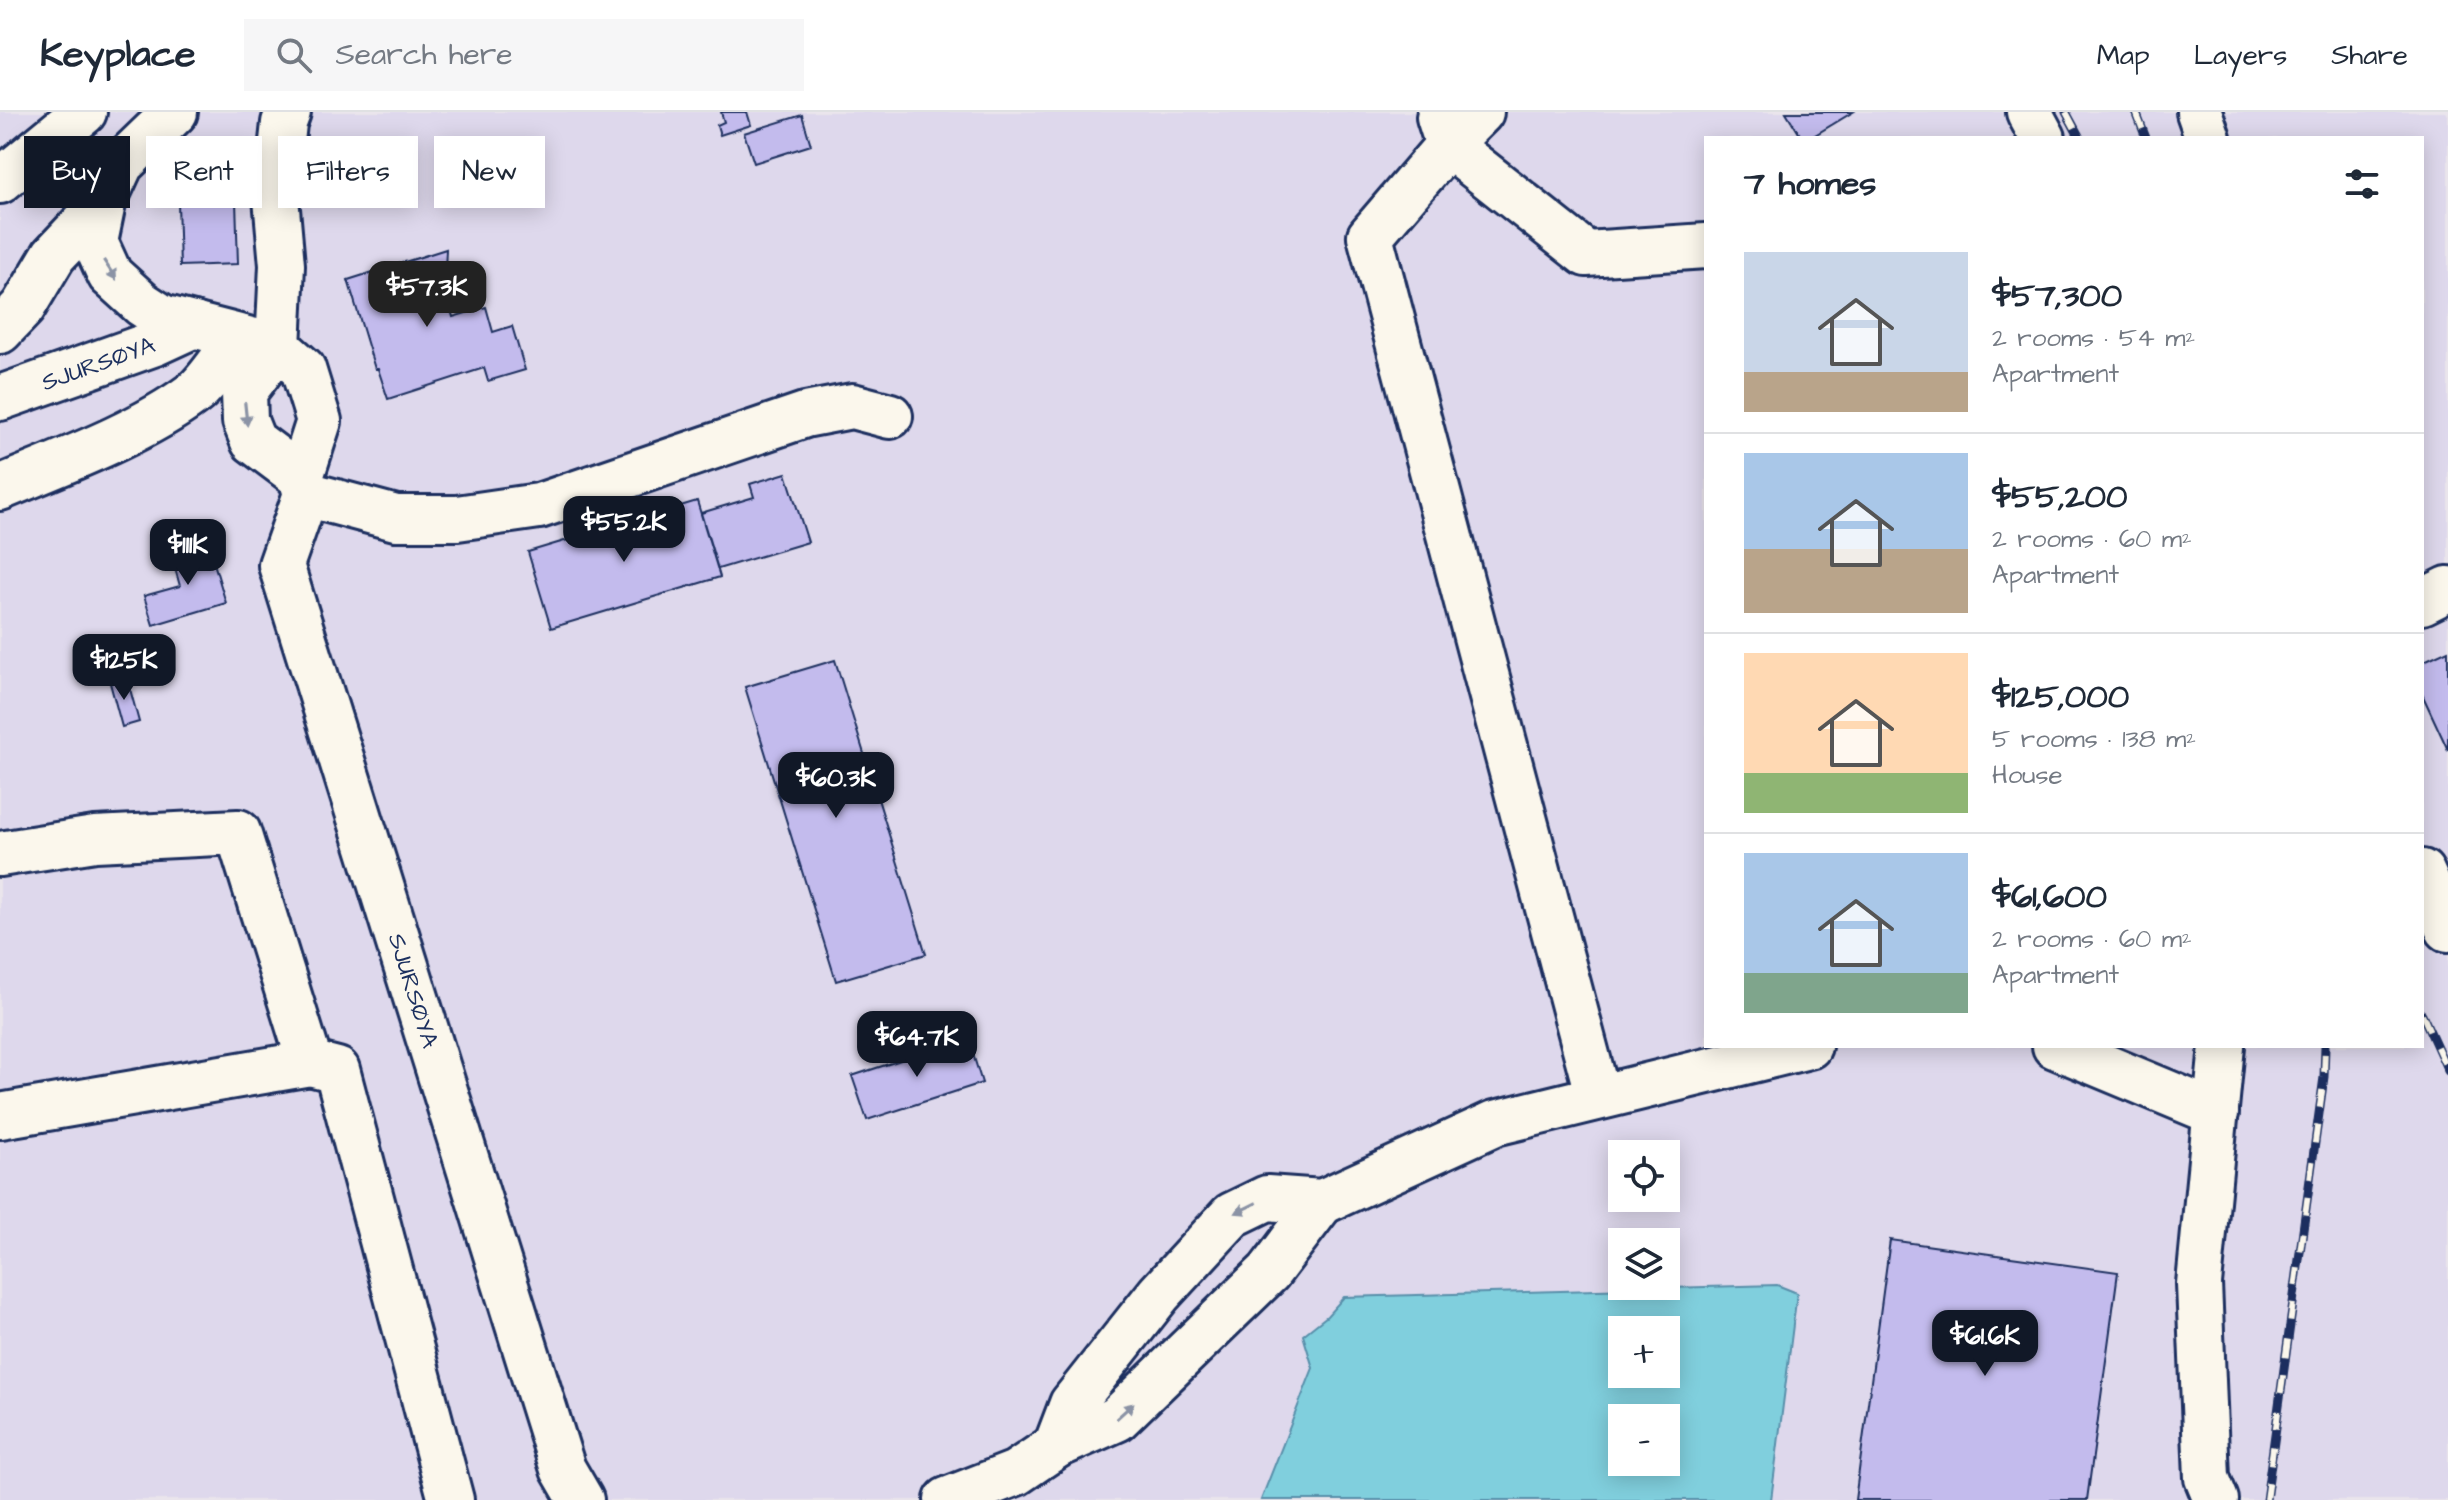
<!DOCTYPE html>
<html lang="en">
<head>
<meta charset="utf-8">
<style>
  body { margin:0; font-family:"Architects Daughter",sans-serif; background:#f6f6f7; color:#1f2937; height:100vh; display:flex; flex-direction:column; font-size:30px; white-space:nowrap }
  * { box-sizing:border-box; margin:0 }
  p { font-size:26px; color:#747a83 }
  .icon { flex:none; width:44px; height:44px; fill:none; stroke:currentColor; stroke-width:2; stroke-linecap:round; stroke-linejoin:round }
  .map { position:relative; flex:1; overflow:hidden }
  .side { position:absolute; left:1704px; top:24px; width:720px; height:912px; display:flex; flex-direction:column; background:#fff; border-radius:0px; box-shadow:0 4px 20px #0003 }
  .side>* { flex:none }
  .hud { position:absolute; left:24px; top:24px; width:760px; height:72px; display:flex; gap:16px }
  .controls { position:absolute; left:1608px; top:1028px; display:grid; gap:16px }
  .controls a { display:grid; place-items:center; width:72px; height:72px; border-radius:0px; background:#fff; box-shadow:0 4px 20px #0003; font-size:40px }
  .price { position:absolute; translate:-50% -68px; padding:0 18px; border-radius:16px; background:#111827; color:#fff; font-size:26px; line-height:52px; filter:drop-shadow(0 2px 4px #0008) }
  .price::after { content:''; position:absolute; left:50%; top:48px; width:24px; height:18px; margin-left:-12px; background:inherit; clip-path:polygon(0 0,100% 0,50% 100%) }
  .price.selected { background:#222; color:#fff }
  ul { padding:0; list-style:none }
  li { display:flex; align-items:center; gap:24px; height:200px; padding:0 40px }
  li+li { border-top:2px solid #e0e1e3 }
  li span { display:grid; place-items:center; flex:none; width:224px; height:160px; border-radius:0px; color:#555 }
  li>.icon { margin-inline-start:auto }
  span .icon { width:96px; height:96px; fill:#fffc; stroke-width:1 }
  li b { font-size:34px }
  h2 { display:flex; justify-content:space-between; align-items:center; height:96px; padding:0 40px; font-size:34px }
  .pill { padding:0 28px; border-radius:0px; background:#fff; box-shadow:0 4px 20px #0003; font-size:28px; line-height:72px }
  .pill.selected { background:#111827; color:#fff }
  header { display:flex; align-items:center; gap:48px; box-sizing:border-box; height:112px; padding:0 40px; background:#fff; border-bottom:2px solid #e0e1e3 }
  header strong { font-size:38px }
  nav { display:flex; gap:44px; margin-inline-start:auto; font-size:28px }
  .search { width:560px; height:72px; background:#f6f6f7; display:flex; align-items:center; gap:20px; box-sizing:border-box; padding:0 28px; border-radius:0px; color:#747a83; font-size:30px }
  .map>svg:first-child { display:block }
  .built { fill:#ded8ec; fill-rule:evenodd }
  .water { fill:#80cfdd; stroke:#588faa; stroke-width:2; fill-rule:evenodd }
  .building { fill:#c3bbed; stroke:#1b2f5e; stroke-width:2 }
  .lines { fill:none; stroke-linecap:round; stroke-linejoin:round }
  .minor-casing { stroke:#1b2f5e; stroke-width:50 }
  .minor { stroke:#fbf7ec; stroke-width:44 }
  .rail-casing { stroke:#1b2f5e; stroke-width:9 }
  .rail { stroke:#fbf7ec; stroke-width:6; stroke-dasharray:18; stroke-linecap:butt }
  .oneway { fill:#8b93a5 }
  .labels { text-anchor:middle; stroke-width:6; stroke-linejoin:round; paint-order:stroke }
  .street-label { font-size:24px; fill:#1b2f5e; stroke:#fbf7ec }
</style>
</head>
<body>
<header>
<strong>Keyplace</strong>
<div class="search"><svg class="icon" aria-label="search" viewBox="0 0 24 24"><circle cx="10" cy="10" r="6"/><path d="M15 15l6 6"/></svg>Search here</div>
<nav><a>Map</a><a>Layers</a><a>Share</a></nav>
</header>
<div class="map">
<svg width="2448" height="1388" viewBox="0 0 2448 1388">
  <rect width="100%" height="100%" fill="#eae5ec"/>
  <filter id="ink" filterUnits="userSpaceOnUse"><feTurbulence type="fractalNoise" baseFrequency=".0125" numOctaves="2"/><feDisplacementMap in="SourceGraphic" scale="16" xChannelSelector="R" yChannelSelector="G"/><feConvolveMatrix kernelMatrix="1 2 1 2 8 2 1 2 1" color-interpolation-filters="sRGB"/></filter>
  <g filter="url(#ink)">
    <path class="built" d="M0 0H2446L2448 3V1388H1772L1797 1181 1777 1173 1344 1185 1327 1204 1303 1223 1313 1256 1261 1388H0ZM1706 26H2422V934H1706ZM1622 1042H1666V1086H1622ZM1622 1130H1666V1174H1622Z"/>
    <path class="water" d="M1777 1173 1797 1181 1771 1388H1261L1313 1256 1303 1223 1327 1204 1344 1185ZM1622 1218H1666V1262H1622ZM1622 1306H1666V1350H1622Z"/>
    <path class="building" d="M721 0H747L751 13 720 23 717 13 724 10Z
      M1786 0H1853L1810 26H1802Z
      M802 3 811 33 754 51 744 21Z
      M235 57 238 152 180 154 177 59Z
      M446 137 445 158 440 160 453 205 486 195 493 220 512 214 525 258 488 269 484 256 388 287 378 257H375L348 168Z
      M786 361 808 430 718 457 701 401 754 385 750 372Z
      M697 389 720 465 551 516 528 440Z
      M208 431 226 491 153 513 144 484 180 474 171 442Z
      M2448 538V638L2422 582V550Z
      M835 548 926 842 836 869 745 575Z
      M127 566 139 610 122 615 110 571Z
      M968 926 982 971 867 1008 852 964Z
      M1890 1128 2118 1160 2087 1388H1855Z"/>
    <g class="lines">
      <defs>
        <g id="minor">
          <path id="s1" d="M175 0 121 52 103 91 95 130 110 163 142 192 162 205 278 235 303 257 319 309 301 365 306 382 281 453 563 1357 581 1388"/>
          <path d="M288 0 284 11 276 86 282 153 278 235 244 280 245 309 253 329 301 365"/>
          <path d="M1481 0 1448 33 1370 124 1598 985"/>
          <path d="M2029 0 2043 26"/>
          <path d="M2199 0 2208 26"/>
          <path d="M1439 5 1448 33 1586 142 1706 134"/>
          <path d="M0 69 84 0"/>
          <path d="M0 219 23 195 54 143 103 91"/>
          <path id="s2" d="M0 286 155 231 194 213"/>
          <path d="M0 376C62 350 139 322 193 282 208 271 227 240 239 225"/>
          <path d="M306 382 396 406H457L539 394 805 303 852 294 890 304"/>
          <path d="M2422 490 2448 477"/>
          <path d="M0 742 95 727 238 720 310 951 0 1004"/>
          <path d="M2422 760 2448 817"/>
          <path d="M2055 934 2216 1001"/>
          <path d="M310 951 337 958 451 1388"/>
          <path d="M1056 1334 1072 1292 1159 1182 1232 1103 1267 1086 1322 1090 1495 1011 1809 934"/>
          <path d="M947 1388 1016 1361 1056 1334 1117 1307 1269 1160 1322 1090"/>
          <path d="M2216 1388 2207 1366 2199 1172 2222 934"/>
        </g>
      </defs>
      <use href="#minor" class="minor-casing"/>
      <use href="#minor" class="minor"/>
      <defs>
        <path id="rail" d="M2066 0 2080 26
          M2136 0 2146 26
          M2422 902 2448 959
          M2266 1388 2324 965 2325 934"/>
      </defs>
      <use href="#rail" class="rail-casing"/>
      <use href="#rail" class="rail"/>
    </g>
    <defs><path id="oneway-solid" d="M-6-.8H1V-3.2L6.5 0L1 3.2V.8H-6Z" transform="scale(2)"/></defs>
    <g class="oneway">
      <use href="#oneway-solid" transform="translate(110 158) rotate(57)"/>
      <use href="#oneway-solid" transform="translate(246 302) rotate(84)"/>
      <use href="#oneway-solid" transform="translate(1246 1096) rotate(154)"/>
      <use href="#oneway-solid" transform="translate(1125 1299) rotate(-42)"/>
    </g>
  </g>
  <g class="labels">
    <g class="street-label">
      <text dy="8" stroke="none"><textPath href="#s2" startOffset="104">SJURSØYA</textPath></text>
      <text dy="8" stroke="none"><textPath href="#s1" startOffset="1066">SJURSØYA</textPath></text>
    </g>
  </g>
</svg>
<div class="controls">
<a><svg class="icon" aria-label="locate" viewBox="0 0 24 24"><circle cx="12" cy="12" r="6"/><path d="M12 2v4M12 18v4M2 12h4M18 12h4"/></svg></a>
<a><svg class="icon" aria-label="layers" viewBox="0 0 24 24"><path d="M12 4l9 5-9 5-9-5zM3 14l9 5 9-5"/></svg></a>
<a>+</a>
<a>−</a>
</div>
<b class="price selected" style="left:427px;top:217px">$57.3K</b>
<b class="price" style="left:624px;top:452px">$55.2K</b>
<b class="price" style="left:188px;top:475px">$111K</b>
<b class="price" style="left:124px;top:590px">$125K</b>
<b class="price" style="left:836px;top:708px">$60.3K</b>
<b class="price" style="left:917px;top:967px">$64.7K</b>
<b class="price" style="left:1985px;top:1266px">$61.6K</b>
<div class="hud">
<a class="pill selected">Buy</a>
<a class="pill">Rent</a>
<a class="pill">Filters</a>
<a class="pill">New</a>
</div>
<section class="side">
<h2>7 homes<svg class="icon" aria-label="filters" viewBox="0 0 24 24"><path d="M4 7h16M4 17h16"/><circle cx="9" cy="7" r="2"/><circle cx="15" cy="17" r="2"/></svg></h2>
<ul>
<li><span style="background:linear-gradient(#c9d6e8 75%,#b9a48a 0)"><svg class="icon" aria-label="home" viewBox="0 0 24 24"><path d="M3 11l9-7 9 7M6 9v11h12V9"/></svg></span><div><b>$57,300</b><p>2 rooms · 54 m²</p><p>Apartment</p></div></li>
<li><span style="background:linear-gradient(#a9c7e8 60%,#b9a48a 0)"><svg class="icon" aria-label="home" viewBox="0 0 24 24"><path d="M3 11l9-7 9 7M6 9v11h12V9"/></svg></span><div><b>$55,200</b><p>2 rooms · 60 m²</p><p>Apartment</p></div></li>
<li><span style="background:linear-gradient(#ffd9b3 75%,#8fb573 0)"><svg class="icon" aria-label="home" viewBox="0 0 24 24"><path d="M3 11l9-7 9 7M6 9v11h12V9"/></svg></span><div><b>$125,000</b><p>5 rooms · 138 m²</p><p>House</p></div></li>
<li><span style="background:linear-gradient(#a9c7e8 75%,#7fa58c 0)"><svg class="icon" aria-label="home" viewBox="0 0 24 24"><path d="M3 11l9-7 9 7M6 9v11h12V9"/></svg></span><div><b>$61,600</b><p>2 rooms · 60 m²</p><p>Apartment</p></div></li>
</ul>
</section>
</div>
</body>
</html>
